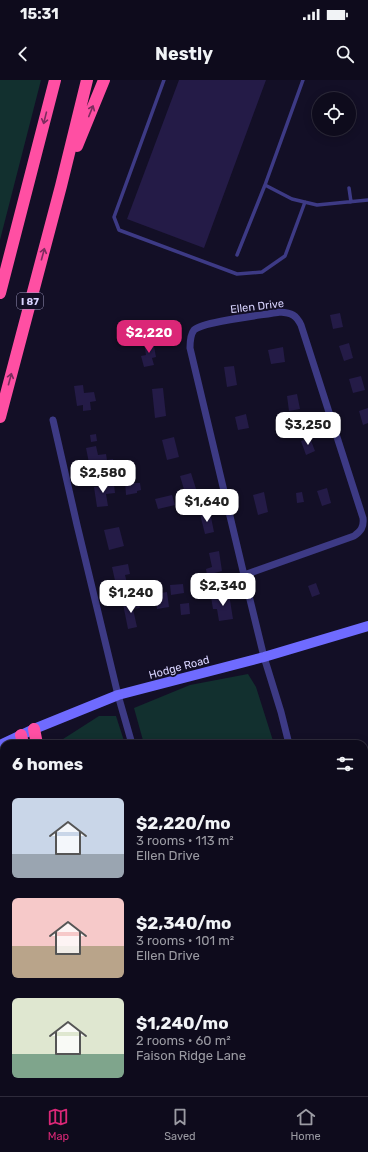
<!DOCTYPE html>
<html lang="en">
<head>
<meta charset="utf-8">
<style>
  body { margin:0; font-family:Rubik,sans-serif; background:#1c1929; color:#f1f3f6; height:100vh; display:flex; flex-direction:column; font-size:15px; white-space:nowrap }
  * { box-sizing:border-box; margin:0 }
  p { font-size:13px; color:#9b9ba3 }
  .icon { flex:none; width:22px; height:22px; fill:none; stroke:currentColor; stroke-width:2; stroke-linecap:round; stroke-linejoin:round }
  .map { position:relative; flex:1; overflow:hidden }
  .drawer { position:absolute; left:0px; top:660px; width:368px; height:356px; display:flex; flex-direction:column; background:#0e0b1c; border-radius:12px 12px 0 0; box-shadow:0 2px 10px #0003,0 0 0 1px #2e2b3b }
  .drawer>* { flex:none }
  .tools { position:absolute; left:312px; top:12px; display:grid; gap:8px }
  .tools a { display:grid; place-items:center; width:44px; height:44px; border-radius:50%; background:#0e0b1c; box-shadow:0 2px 10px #0003,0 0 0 1px #2e2b3b; font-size:20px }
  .price { position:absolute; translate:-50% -34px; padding:0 9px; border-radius:8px; background:#fff; color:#222; font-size:13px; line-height:26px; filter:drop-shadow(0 1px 2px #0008) }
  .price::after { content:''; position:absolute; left:50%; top:24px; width:12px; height:9px; margin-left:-6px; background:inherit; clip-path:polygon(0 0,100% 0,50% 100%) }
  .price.on { background:#db2777; color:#fff }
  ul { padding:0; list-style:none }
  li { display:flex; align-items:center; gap:12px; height:100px; padding:0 12px }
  li span { display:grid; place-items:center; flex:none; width:112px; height:80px; border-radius:6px; color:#555 }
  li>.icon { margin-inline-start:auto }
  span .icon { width:48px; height:48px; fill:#fffc; stroke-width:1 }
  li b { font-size:17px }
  h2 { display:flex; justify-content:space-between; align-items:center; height:48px; padding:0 12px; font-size:17px }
  .status { display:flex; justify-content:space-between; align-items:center; height:28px; padding:0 20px; background:#0e0b1c; direction:ltr }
  .status svg { height:11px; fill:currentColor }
  header { display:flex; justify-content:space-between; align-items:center; height:52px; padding:0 12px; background:#0e0b1c; font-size:18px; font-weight:700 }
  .menu { display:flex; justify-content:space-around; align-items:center; height:56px; border-top:1px solid #2e2b3b; background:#0e0b1c; font-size:11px; color:#9b9ba3 }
  .menu a { display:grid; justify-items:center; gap:2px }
  .menu .on { color:#db2777 }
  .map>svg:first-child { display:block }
  .green { fill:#12302f }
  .building { fill:#241b47 }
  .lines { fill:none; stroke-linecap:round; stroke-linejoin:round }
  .lane { stroke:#3d3a85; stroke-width:3.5 }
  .street { stroke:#3d3a85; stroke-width:7 }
  .secondary { stroke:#6f6bff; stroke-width:10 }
  .highway { stroke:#ff4fa3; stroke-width:12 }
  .oneway { stroke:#7d2c5e }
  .labels { text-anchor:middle; stroke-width:3.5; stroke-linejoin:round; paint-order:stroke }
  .shield { fill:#130f26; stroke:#9e99be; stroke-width:1 }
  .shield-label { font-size:10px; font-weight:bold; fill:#d9d4ff }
  .street-label { font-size:11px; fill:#d9d4ff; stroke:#130f26 }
</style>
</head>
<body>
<div class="status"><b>15:31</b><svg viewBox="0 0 49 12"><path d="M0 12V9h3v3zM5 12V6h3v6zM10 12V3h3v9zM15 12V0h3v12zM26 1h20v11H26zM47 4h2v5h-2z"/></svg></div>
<header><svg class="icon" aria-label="back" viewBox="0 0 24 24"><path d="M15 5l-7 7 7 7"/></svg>Nestly<svg class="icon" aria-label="search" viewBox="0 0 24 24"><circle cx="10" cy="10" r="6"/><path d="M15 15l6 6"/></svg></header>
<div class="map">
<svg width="368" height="1016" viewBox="0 0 368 1016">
  <rect width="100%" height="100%" fill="#130f26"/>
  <path class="green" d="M0 0H41L0 160Z
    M248 594 256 607 274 664H144L134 628 190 605Z
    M99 636H116L125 664H60V661Z
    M4 910V994L0 998V915Z
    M364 963 368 969V1016H5L9 1012H364Z"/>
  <path class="building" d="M179 0H266L204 168 127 139Z
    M340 233 343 247 333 249 330 235Z
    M153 261 156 277 152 278 154 285 144 287 141 276 146 275 144 263Z
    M349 263 353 278 344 281 339 266Z
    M283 267 285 282 271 284 268 270Z
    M234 286 237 305 227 307 224 287Z
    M361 296 365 310 353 313 349 299Z
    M83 305 84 313 94 312 96 321 90 322 91 330 83 331V325L77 326 74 306Z
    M163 308 166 336 155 338 152 309Z
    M297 314 300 329 289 331 287 316Z
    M368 328V343L363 345 359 331Z
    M246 334 249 348 238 350 235 337Z
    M96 354 97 361 91 362 90 355Z
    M174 357 179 377 167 380 162 360Z
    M310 358 315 371 306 375 301 361Z
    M96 366 98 375 106 374 107 380 113 379 114 388 91 393 86 368Z
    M191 393 197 412 186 416 180 396Z
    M133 400 134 403H140L141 410 137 411V413L126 415 125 401Z
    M114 404 115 413 106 414 108 426 97 427 94 407Z
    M327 408 331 423 322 426 317 411Z
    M264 412 268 432 258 435 253 415Z
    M302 412 304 422 297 423 296 413Z
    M172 415 175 425 158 429 155 419Z
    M210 432 214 452 205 454 200 434Z
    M119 447 124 466 109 470 104 450Z
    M219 471 222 491 207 495 206 489 212 487 209 473Z
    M128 484 130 494 125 495 127 503 116 505 112 487Z
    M316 503 320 514 312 517 308 506Z
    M183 504 184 513 171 515 170 505Z
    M167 512 169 527 157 529 155 514Z
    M229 514 233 539 219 541 217 529H213L211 517Z
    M138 521 140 528 133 529 137 547 128 549 123 524Z
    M189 523 190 534 181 535 180 524Z"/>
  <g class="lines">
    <path class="lane" d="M164 0 114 137 119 150 237 194 262 192 285 176 305 122
      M303 0 265 105 292 119 317 125 368 120
      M349 108 351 122
      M237 175 265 105"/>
    <path class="street" d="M280 232C292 233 296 235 301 245L363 438C364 447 361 451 354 456L244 495 190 268C190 262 190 255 194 250 203 241 265 235 280 232Z
      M53 340 77 445 118 615 132 664
      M244 495 264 577 281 632 289 664
      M364 930 368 937
      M0 1008 4 1004"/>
    <path class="secondary" d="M0 665 34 649 118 615 264 577 368 546"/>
    <path class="highway" d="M77 66 104 0
      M0 213 55 0
      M0 337 61 106 87 0
      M34 649 37 664
      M21 655 23 664
      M0 800 4 798
      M0 895 4 890"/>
  </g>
  <defs><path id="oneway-shaft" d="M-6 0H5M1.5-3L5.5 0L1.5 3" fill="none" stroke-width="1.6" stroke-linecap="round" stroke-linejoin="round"/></defs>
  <g class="oneway">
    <use href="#oneway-shaft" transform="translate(91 31) rotate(-68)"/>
    <use href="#oneway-shaft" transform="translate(45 38) rotate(104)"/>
    <use href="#oneway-shaft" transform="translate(43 174) rotate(-75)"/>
    <use href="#oneway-shaft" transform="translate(10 299) rotate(-75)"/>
  </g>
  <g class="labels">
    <rect class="shield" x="17" y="213" width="26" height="16" rx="3"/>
    <g class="shield-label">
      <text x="30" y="225">I 87</text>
    </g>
    <g class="street-label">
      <text transform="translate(257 226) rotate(-7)" y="4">Ellen Drive</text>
      <text transform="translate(179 587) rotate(-15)" y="4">Hodge Road</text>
    </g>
  </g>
</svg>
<div class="tools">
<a><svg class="icon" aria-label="locate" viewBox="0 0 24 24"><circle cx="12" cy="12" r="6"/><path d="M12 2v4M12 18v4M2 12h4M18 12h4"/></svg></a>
</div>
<b class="price on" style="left:149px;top:274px">$2,220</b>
<b class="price" style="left:308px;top:366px">$3,250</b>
<b class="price" style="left:103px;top:414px">$2,580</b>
<b class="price" style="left:207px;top:443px">$1,640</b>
<b class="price" style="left:223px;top:527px">$2,340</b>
<b class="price" style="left:131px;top:534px">$1,240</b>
<section class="drawer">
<h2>6 homes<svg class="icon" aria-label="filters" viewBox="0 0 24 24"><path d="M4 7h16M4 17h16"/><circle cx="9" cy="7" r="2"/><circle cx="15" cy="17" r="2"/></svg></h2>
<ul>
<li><span style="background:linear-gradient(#c9d6e8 70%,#9aa5b1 0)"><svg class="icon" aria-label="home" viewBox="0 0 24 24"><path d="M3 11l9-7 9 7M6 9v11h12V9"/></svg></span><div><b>$2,220/mo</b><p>3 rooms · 113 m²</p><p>Ellen Drive</p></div></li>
<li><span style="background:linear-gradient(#f6c9c9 60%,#b9a48a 0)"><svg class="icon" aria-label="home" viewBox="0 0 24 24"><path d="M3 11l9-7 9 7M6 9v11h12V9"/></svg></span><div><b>$2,340/mo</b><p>3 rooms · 101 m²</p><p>Ellen Drive</p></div></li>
<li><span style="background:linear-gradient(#dfe7d0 70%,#7fa58c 0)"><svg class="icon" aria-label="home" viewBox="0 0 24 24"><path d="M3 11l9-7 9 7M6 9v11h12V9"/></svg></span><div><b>$1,240/mo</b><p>2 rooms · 60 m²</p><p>Faison Ridge Lane</p></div></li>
</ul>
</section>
</div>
<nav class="menu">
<a class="on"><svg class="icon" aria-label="map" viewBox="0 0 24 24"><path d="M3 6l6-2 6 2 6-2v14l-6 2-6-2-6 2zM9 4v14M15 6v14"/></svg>Map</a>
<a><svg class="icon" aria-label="saved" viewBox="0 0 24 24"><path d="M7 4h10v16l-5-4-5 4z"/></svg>Saved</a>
<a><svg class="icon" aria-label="home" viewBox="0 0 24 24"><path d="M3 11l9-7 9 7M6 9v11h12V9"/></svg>Home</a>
</nav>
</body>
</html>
